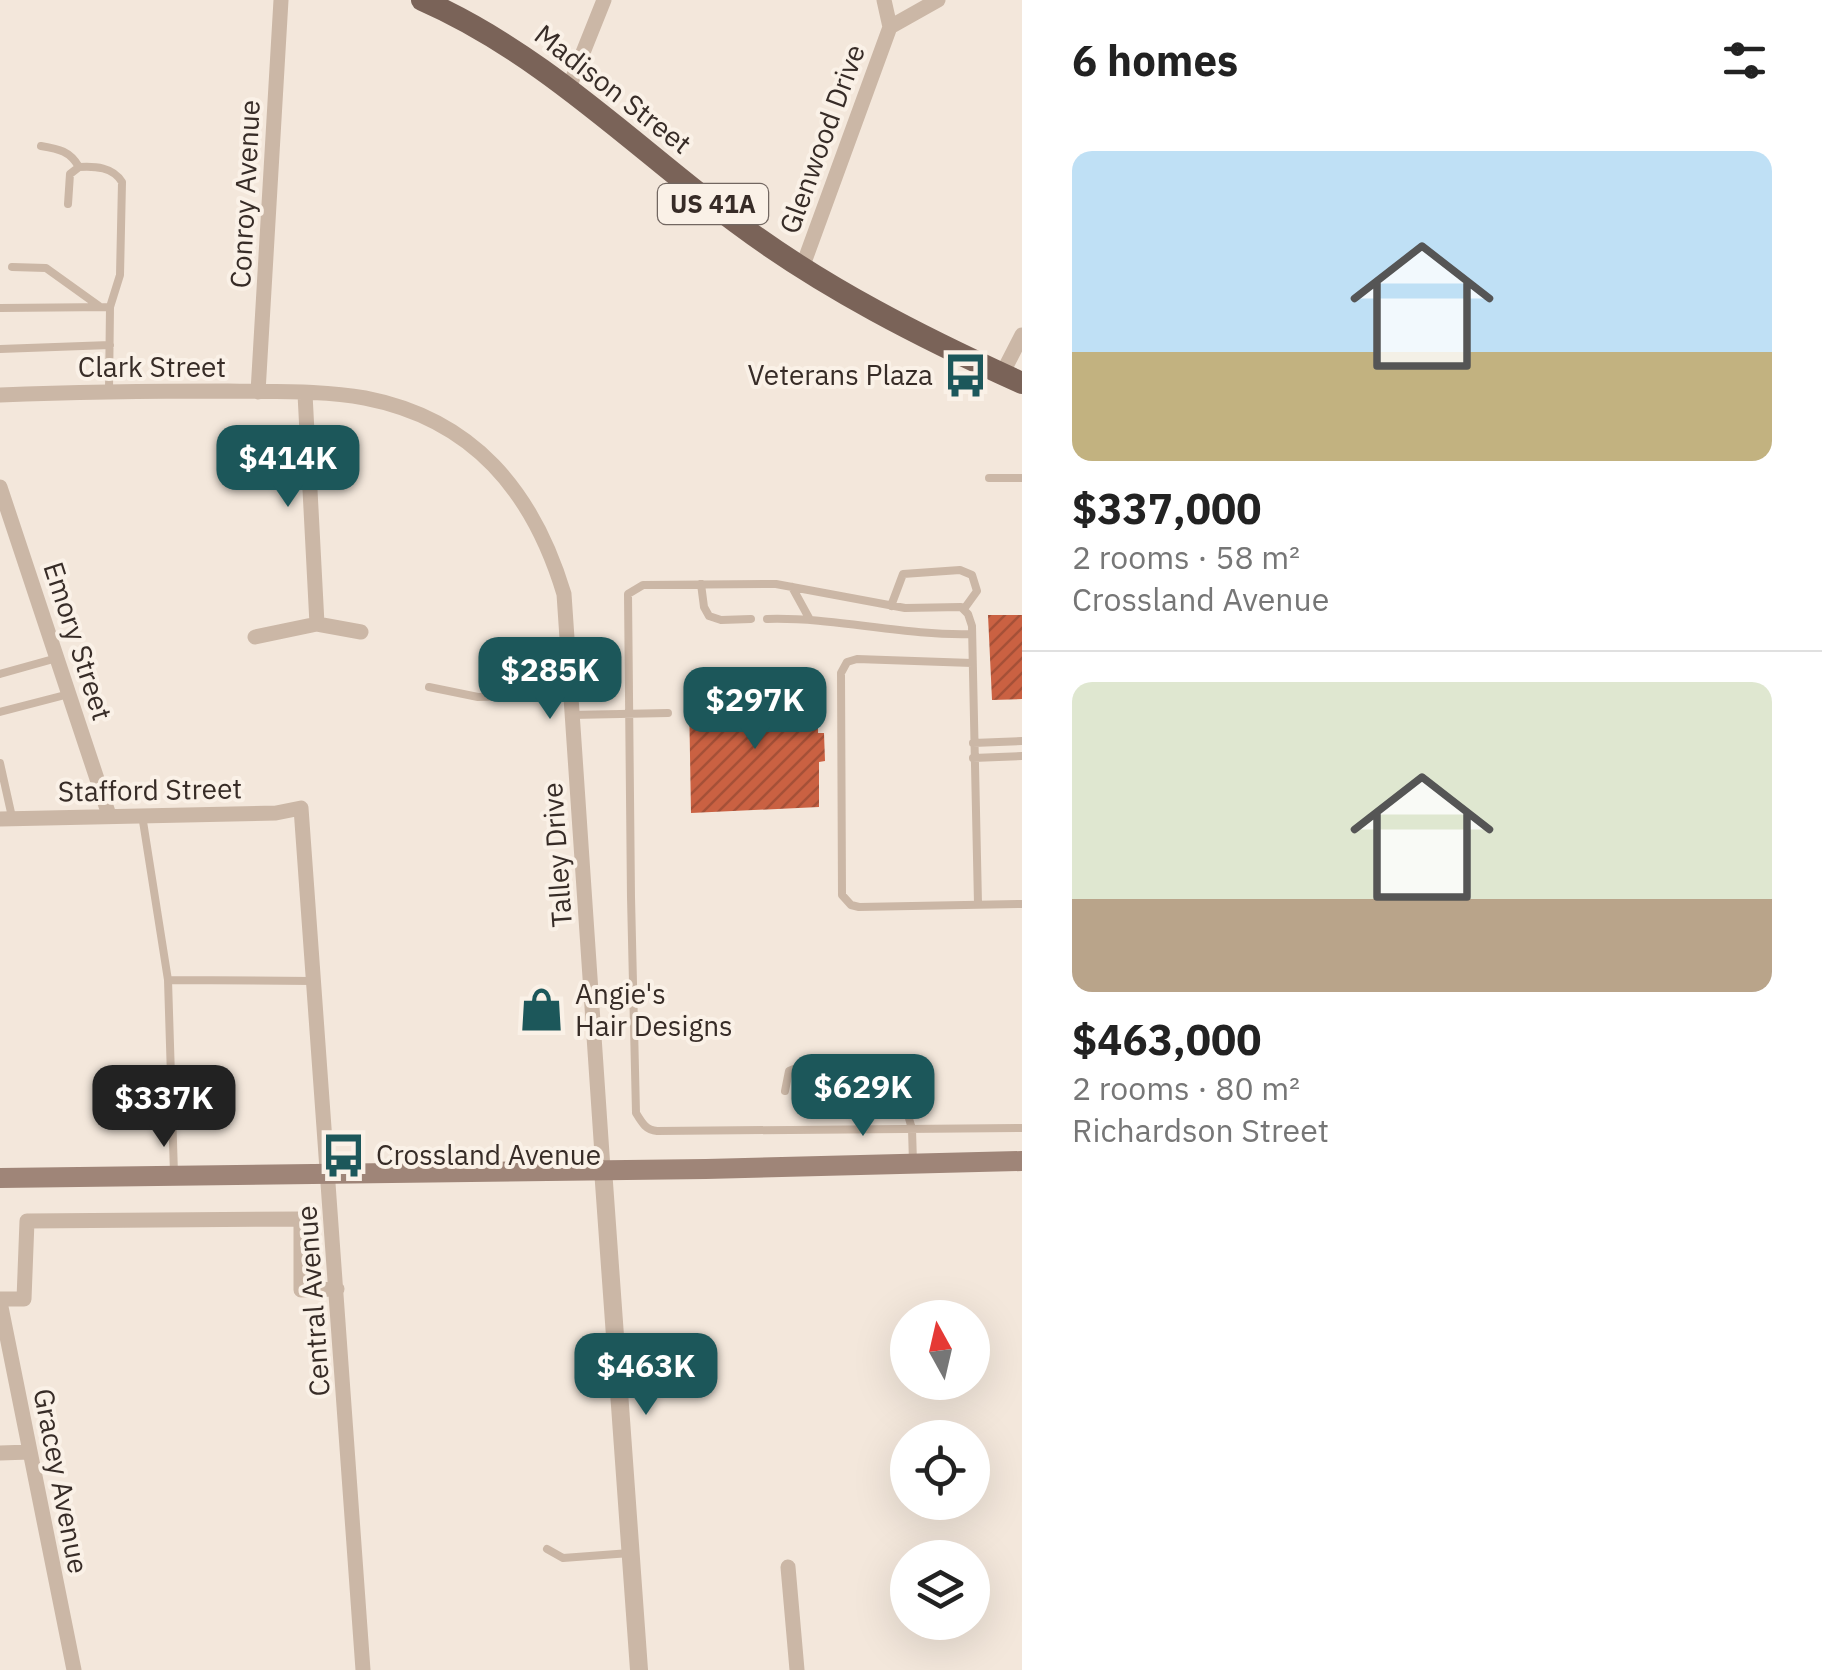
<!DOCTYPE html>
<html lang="en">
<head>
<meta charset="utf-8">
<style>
  body { margin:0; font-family:"IBM Plex Sans",sans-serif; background:#f6f6f6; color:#222; height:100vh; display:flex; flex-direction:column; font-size:38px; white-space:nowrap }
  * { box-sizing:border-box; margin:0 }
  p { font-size:32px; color:#767676 }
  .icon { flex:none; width:55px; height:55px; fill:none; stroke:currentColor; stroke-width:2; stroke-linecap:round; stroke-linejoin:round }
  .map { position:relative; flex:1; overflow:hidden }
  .drawer { display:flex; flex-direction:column; background:#fff; width:800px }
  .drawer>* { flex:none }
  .needle { width:65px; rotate:352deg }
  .fabs { position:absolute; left:890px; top:1300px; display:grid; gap:20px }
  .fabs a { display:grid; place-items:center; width:100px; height:100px; border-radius:50%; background:#fff; box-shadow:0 10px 40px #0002; font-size:50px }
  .price { position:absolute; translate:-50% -85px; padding:0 22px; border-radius:20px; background:#1c575a; color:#fff; font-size:32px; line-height:65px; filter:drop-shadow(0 2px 5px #0008) }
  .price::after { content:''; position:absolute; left:50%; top:60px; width:30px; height:22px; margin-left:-15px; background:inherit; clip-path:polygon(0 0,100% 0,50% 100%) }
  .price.on { background:#222; color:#fff }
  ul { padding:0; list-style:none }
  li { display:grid; align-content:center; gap:20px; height:530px; padding:0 50px }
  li+li { border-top:2px solid #e0e0e0 }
  li span { display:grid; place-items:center; height:310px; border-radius:20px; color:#555 }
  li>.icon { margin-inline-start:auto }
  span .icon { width:180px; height:180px; fill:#fffc; stroke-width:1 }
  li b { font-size:42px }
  h2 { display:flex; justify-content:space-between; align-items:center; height:120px; padding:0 50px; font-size:42px }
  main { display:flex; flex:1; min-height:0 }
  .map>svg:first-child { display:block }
  .building { fill:url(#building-hatch) }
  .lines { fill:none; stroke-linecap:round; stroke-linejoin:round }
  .service { stroke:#cbb7a6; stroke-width:8 }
  .minor { stroke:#cbb7a6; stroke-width:15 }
  .tertiary { stroke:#cbb7a6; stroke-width:18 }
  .secondary { stroke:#9f8578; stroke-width:20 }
  .primary { stroke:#7a6358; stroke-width:22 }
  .labels { text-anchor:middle; stroke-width:8; stroke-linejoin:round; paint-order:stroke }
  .shield { fill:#faf1e7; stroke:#726761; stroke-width:2.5 }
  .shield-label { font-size:25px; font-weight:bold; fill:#372c27 }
  .street-label { font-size:28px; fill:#372c27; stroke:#faf1e7 }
  .poi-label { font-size:28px; fill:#372c27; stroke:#faf1e7; text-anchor:start }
</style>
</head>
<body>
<main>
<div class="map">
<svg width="1022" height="1670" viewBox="0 0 1022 1670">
  <defs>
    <pattern id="building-hatch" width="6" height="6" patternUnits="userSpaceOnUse" patternTransform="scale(2.5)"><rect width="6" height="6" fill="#ca6142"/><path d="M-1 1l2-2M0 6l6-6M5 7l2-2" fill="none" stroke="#a55037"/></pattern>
  </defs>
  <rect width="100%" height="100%" fill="#f3e7db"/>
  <path class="building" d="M988 615H1022V699L992 700Z
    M818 692V733H824L825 761 819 762V807L691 813 689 697Z"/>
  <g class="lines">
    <path class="service" d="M41 146C59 149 70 151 79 167
      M68 204 70 174 79 167C95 166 113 167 122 182L120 275 110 307
      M12 267 46 268 99 306
      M0 308 110 307 109 390
      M0 349 110 345
      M989 478H1022
      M701 584 704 607 709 616 721 620 751 619
      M792 587 809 618
      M891 606 903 574 960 570 972 575 977 591 964 609
      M767 619C836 617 903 636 972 634
      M972 663 857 659 847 662 841 673 842 895 851 905 859 907 1022 904
      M0 674 57 658
      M429 687 478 697 570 694
      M0 712 69 694
      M572 715 668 713
      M973 743 1022 741
      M973 758 1022 756
      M0 763 12 817
      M142 815 168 980 174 1174
      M978 904 972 626 968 614 961 607 905 608 776 584 643 585 628 594 631 897 636 1113C642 1123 646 1130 657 1131L1022 1128
      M168 980 313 981
      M896 1060V1073L912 1129 913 1163
      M827 1066C841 1070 843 1077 844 1091
      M785 1091 789 1071 801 1066
      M547 1549 563 1558 630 1553"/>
    <path class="minor" d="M884 0 890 27
      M890 27 938 0
      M568 90 604 0
      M802 268 890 27
      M1002 374 1022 335
      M258 392 281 0
      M305 394 317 624
      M0 395C76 392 152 391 228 391 273 392 321 390 365 398 473 419 533 491 564 594L603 1169
      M0 487 108 812
      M255 637 317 624 361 632
      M0 819 276 813 301 808 363 1670
      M0 1299H24L27 1221 301 1219V1290L337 1289
      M0 1302 74 1670
      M0 1453 30 1452
      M788 1567 797 1670"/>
    <path class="tertiary" d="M603 1169 639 1670"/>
    <path class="secondary" d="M0 1178 706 1169 1022 1161"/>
    <path class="primary" d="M422 0C541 52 634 146 737 223 824 288 923 338 1022 383"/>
  </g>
  <defs>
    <symbol id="bus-bare" viewBox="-9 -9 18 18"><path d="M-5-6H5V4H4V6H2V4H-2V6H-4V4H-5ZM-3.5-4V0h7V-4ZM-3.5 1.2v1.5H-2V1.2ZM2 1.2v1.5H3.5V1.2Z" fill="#1c575a" stroke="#faf1e7" stroke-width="2.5" paint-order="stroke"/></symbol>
    <symbol id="shop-bare" viewBox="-9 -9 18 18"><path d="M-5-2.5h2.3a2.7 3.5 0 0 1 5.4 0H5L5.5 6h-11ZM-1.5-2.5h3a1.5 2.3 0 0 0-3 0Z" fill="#1c575a" stroke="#faf1e7" stroke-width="2.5" paint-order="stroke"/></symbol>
  </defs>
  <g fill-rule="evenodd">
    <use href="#bus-bare" x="934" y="344" width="63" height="63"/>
    <use href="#shop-bare" x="510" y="978" width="63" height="63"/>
    <use href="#bus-bare" x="312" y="1124" width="63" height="63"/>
  </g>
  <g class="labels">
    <rect class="shield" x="658" y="184" width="110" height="40" rx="8"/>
    <g class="shield-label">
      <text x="713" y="213">US 41A</text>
    </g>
    <g class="street-label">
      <text transform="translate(613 89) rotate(38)" y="10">Madison Street</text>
      <text transform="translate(822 139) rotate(-70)" y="10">Glenwood Drive</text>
      <text transform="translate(245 194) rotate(-87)" y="10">Conroy Avenue</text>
      <text x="152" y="377">Clark Street</text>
      <text transform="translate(78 641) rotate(72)" y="10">Emory Street</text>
      <text transform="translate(150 790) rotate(-1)" y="10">Stafford Street</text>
      <text transform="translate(557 855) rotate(-94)" y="10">Talley Drive</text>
      <text transform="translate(313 1301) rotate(-94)" y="10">Central Avenue</text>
      <text transform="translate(61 1481) rotate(79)" y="10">Gracey Avenue</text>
    </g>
    <g class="poi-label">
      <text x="933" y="385" text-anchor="end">Veterans Plaza</text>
      <text x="575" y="1004">Angie's<tspan x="575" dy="32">Hair Designs</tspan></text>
      <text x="376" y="1165">Crossland Avenue</text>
    </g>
  </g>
</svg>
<div class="fabs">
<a><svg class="needle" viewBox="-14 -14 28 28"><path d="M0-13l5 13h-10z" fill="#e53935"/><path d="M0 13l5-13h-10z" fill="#767676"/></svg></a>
<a><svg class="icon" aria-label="locate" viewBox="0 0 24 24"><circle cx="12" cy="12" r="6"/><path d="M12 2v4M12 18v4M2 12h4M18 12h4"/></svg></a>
<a><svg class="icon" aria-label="layers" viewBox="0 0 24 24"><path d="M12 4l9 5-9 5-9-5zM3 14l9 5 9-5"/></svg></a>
</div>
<b class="price" style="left:288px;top:510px">$414K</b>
<b class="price" style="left:550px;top:722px">$285K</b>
<b class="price" style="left:755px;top:752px">$297K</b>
<b class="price" style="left:863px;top:1139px">$629K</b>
<b class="price on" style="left:164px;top:1150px">$337K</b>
<b class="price" style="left:646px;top:1418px">$463K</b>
</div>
<section class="drawer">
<h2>6 homes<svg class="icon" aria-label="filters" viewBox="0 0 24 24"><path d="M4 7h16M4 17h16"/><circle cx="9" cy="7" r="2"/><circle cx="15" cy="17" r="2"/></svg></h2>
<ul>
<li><span style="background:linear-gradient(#bfe0f5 65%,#c2b280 0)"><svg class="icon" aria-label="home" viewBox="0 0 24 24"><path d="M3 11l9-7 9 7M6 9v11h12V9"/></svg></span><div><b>$337,000</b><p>2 rooms · 58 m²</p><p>Crossland Avenue</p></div></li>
<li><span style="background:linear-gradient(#dfe7d0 70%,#b9a48a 0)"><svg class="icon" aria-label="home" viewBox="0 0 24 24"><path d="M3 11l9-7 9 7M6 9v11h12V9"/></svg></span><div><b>$463,000</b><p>2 rooms · 80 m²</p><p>Richardson Street</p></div></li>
</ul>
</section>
</main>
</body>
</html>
